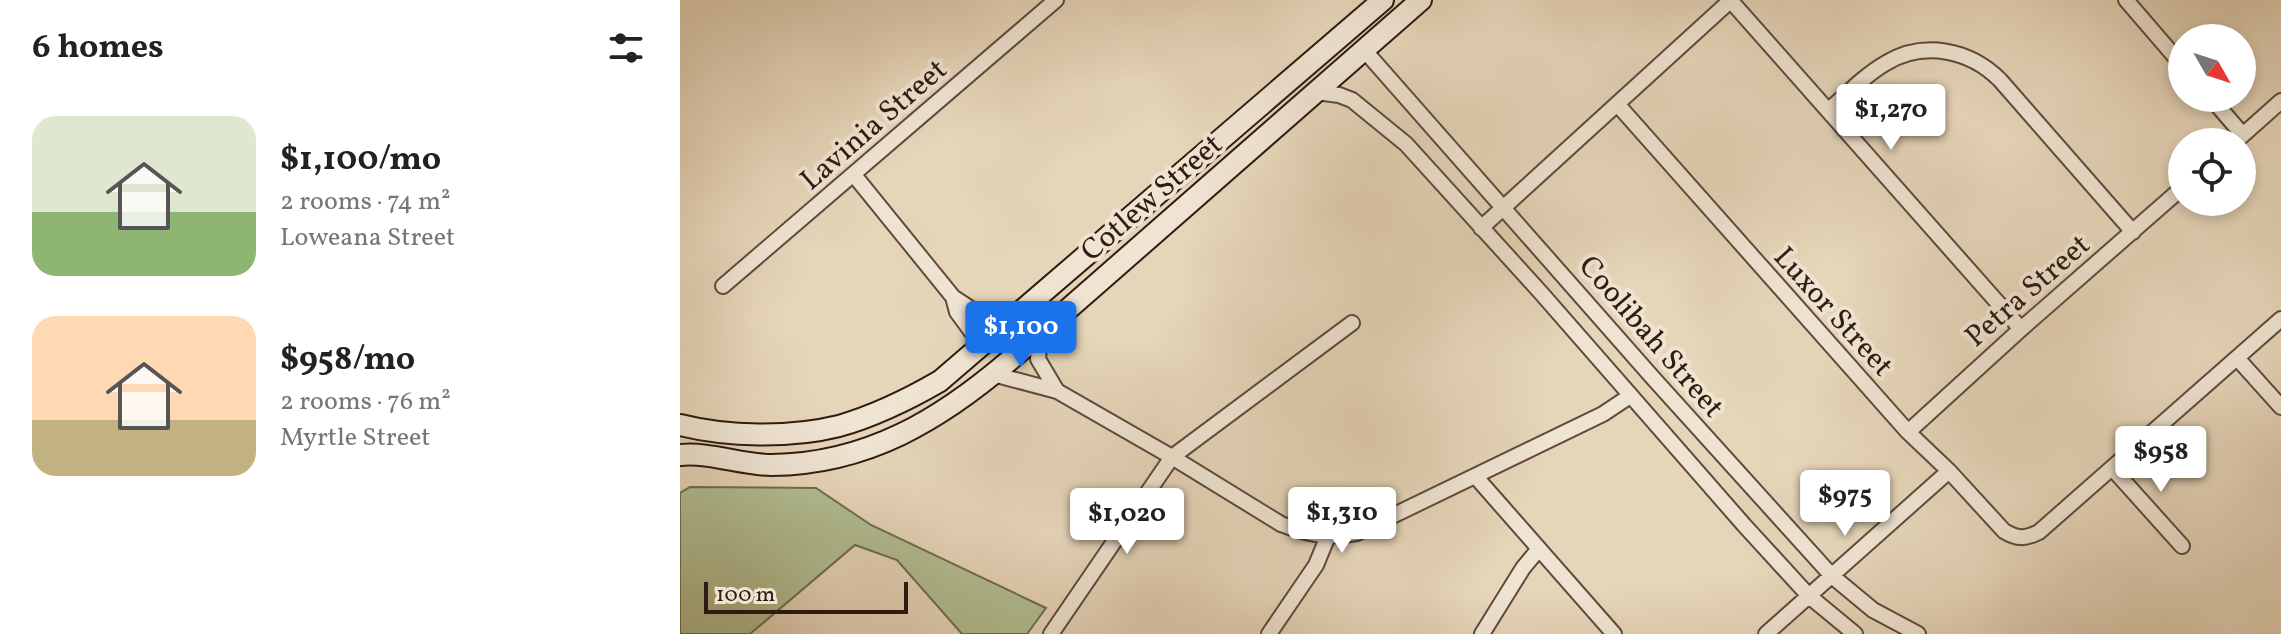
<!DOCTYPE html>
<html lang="en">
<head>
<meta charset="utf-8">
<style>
  body { margin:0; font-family:Vollkorn,serif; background:#f2f2f2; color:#222; height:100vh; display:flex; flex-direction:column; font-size:30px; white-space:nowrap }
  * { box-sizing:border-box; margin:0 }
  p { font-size:26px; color:#767676 }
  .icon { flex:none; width:44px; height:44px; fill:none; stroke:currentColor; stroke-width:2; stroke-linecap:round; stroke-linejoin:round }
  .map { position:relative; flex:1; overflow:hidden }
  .sheet { display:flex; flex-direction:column; background:#fff; width:680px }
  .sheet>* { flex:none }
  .needle { width:52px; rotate:129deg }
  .buttons { position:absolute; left:1488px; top:24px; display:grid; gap:16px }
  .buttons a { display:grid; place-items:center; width:88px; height:88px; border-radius:50%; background:#fff; box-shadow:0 4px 12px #0003; font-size:40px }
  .scale { position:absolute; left:24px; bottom:20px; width:204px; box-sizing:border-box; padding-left:8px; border:4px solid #301b12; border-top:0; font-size:22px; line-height:28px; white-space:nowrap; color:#301b12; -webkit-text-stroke:6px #efe4d2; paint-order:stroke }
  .price { position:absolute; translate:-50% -68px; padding:0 18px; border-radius:8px; background:#fff; color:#222; font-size:26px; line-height:52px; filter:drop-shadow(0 2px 4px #0008) }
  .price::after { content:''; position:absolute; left:50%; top:48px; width:24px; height:18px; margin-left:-12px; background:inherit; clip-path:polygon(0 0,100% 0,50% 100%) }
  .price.on { background:#1a73e8; color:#fff }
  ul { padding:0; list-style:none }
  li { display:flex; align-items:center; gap:24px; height:200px; padding:0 32px }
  li span { display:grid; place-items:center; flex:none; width:224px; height:160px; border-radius:24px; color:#555 }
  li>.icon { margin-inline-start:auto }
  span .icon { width:96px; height:96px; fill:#fffc; stroke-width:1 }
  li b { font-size:34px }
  h2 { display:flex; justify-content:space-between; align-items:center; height:96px; padding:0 32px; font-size:34px }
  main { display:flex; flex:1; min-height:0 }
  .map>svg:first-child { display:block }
  .green { fill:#b1be92; stroke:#706c52; stroke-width:2 }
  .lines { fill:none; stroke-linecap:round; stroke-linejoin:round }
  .minor-casing { stroke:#5e4a3c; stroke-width:18 }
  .secondary-casing { stroke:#301b12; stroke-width:24 }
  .minor { stroke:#efe4d2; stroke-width:14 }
  .secondary { stroke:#efe4d2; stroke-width:20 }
  .labels { text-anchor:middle; stroke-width:8; stroke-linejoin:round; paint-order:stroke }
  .street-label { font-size:30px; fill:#301b12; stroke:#efe4d2 }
</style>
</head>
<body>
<main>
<section class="sheet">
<h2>6 homes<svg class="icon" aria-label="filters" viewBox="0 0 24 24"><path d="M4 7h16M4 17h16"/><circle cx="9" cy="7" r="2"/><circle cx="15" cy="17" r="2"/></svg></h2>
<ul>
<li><span style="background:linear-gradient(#dfe7d0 60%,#8fb573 0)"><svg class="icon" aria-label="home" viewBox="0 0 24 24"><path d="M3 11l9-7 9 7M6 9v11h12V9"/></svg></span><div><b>$1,100/mo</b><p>2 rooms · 74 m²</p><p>Loweana Street</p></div></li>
<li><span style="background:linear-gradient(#ffd9b3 65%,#c2b280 0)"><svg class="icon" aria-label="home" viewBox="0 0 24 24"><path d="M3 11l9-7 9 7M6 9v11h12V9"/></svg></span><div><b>$958/mo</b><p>2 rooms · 76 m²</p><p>Myrtle Street</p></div></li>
</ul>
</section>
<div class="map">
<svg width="1601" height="634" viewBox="0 0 1601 634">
  <rect width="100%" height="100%" fill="#e6d5b9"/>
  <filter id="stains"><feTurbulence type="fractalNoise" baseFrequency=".0025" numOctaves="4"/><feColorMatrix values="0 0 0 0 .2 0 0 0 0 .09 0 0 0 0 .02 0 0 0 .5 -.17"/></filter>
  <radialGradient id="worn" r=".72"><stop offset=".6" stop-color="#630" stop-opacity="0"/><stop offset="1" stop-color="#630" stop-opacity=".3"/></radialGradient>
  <path class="green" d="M10 487 136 488 191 525 366 608 347 634H282L217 560 175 545 70 634H0V493Z"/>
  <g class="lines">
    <defs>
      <path id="minor" d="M1446 0 1502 65
        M1051 1 1341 329
        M685 51 973 378 1152 576 1193 610 1238 634
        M636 92 659 95 672 100 726 144 862 294 1064 525 1129 596 1175 634
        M1531 98 1563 135
        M938 105 1228 432 1269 471 1324 531C1337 539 1345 539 1359 532L1601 319
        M1149 110C1167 94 1185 75 1206 63 1244 40 1290 50 1320 80L1453 232
        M1555 142 1601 101
        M174 175 273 297 299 314 329 323
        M801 228 1051 0
        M43 286 376 0
        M273 297 277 312 302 346
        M360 334 358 359 377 391
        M1557 358 1601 407
        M313 374 377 391 492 457 601 524C627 534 650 539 677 533L923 414 950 396
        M1228 432 1341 329 1502 188
        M1432 468 1502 546
        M796 477 934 634
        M371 634 492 457 672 323
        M589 634 636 565 648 536
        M802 634 843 568 858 550
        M1086 634 1269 471"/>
      <path id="secondary" d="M0 425C47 437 111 438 159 426 194 416 229 399 260 381L703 0
        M0 455C31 452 61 465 92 465 187 464 260 420 330 360L741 0"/>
    </defs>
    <use href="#minor" class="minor-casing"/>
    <use href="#secondary" class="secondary-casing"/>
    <use href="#minor" class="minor"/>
    <use href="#secondary" class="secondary"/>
  </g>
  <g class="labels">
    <g class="street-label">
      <text transform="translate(193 124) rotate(-41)" y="10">Lavinia Street</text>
      <text transform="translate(471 197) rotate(-41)" y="10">Cotlew Street</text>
      <text transform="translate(1347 290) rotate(-41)" y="10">Petra Street</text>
      <text transform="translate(1154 311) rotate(48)" y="10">Luxor Street</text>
      <text transform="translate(972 336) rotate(49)" y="10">Coolibah Street</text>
    </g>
  </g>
  <rect width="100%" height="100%" filter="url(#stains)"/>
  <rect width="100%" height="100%" fill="url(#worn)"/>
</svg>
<div class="buttons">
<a><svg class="needle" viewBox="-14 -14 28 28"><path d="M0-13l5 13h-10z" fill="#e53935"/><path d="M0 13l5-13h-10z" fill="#767676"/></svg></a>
<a><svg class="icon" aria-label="locate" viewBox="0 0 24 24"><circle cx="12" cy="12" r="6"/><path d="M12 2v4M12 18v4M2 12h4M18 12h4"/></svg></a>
</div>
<div class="scale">100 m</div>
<b class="price" style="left:1211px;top:152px">$1,270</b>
<b class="price on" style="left:341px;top:369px">$1,100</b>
<b class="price" style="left:1481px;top:494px">$958</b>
<b class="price" style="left:1165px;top:538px">$975</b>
<b class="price" style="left:662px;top:555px">$1,310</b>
<b class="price" style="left:447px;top:556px">$1,020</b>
</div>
</main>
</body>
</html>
